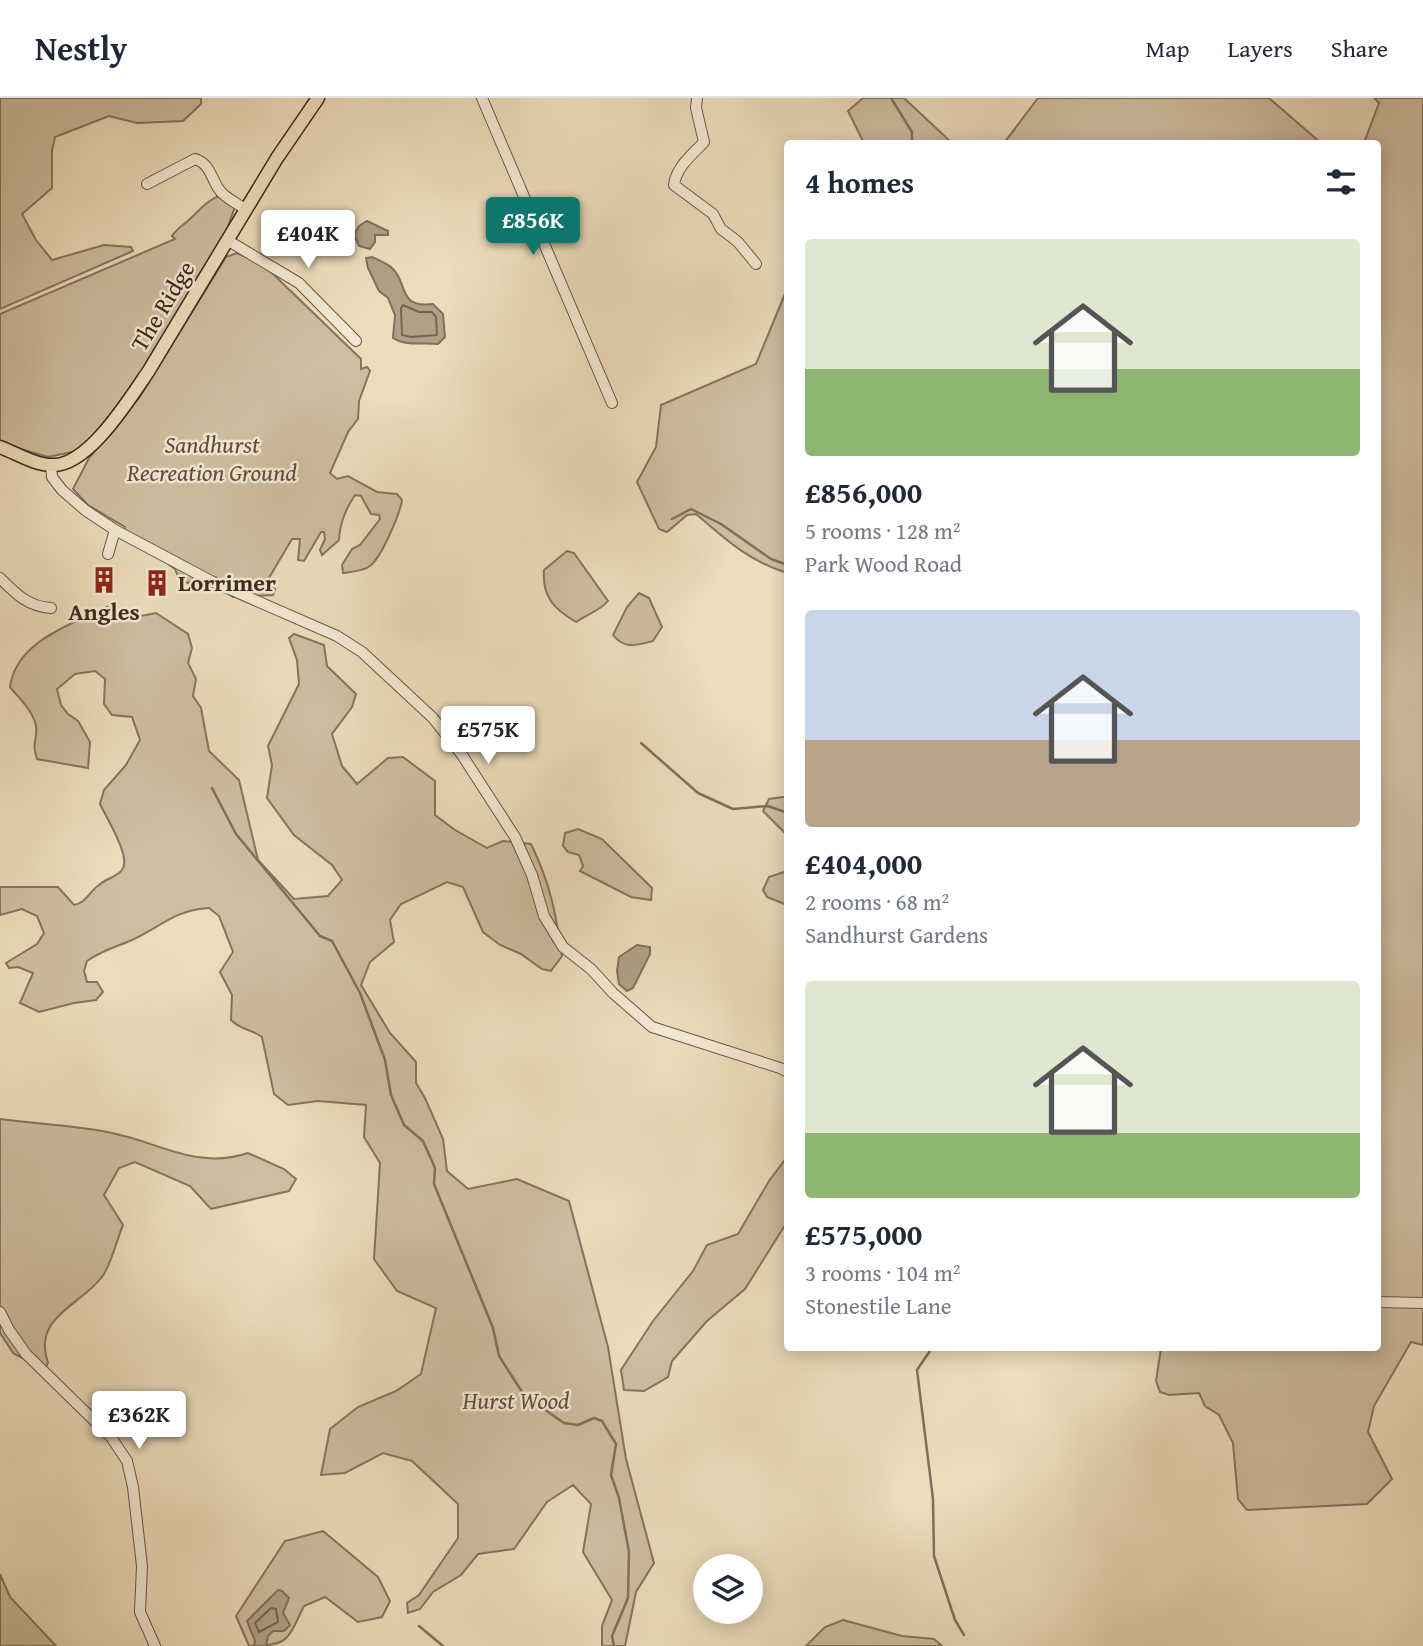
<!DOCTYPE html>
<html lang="en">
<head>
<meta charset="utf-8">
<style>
  body { margin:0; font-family:"Gentium Book Plus",serif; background:#f2f2f3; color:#1f2937; height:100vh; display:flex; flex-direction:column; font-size:26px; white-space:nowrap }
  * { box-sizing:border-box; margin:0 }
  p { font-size:23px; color:#747a83 }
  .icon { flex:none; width:38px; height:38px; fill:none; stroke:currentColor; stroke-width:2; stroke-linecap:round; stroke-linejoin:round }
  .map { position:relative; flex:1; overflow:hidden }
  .sheet { position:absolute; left:784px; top:42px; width:597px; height:1211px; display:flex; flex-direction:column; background:#fff; border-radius:7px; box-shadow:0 4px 18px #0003 }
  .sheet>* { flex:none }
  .tools { position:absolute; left:693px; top:1456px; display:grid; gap:14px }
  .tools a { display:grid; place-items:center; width:70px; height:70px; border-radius:50%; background:#fff; box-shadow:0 4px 18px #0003; font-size:35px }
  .price { position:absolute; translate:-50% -60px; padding:0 16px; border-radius:7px; background:#fff; color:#222; font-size:23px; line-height:46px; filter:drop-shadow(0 2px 4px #0008) }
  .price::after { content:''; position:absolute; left:50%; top:42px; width:21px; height:16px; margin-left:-10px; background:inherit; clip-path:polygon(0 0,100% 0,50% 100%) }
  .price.selected { background:#0f766e; color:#fff }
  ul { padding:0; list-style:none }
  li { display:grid; align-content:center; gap:14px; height:371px; padding:0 21px }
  li span { display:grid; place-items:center; height:217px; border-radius:7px; color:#555 }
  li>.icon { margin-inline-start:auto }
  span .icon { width:126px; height:126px; fill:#fffc; stroke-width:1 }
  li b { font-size:30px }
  h2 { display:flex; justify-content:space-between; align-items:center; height:84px; padding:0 21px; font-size:30px }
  header { display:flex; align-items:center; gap:42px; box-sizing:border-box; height:98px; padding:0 35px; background:#fff; border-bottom:2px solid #e0e1e3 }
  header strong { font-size:33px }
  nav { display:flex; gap:38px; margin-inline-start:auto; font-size:24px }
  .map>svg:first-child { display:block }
  .green { fill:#cebea0; stroke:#86745e; stroke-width:2 }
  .water { fill:#b0a085; stroke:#82705b; stroke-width:2 }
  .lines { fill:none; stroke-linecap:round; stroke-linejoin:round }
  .shore { stroke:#766450; stroke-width:2 }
  .stream { stroke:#82705b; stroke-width:2.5 }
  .minor-casing { stroke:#695644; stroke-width:12 }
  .major-casing { stroke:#3d291c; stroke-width:15 }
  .minor { stroke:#f3e9d3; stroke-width:10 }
  .major { stroke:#ecddbb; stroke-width:12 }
  .labels { text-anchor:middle; stroke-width:5; stroke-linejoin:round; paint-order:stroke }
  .street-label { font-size:24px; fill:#3d291c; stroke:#f3e9d3 }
  .park-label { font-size:24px; font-style:italic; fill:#614e3d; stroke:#f3e9d3 }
  .poi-label { font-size:24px; font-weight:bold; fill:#3d291c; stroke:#f3e9d3; text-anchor:start }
</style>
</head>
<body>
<header>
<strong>Nestly</strong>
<nav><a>Map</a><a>Layers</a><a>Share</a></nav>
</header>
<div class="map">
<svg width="1423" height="1548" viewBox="0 0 1423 1548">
  <rect width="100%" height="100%" fill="#ecddbb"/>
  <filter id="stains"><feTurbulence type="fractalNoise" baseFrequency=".00286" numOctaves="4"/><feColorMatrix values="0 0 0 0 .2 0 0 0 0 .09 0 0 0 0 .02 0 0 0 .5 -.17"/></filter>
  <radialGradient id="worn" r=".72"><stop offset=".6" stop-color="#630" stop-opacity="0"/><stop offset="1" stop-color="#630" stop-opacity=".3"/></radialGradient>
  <path class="green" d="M0 0H201V6L183 23 137 25 109 18 55 39 52 53V90L22 116 36 142 52 162 104 147 131 149 133 153 0 211Z
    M863 0H904L952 45H864L848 13Z
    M1038 0H1269L1321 45H1004Z
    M1374 0H1423V1247L1411 1244 1374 1308 1368 1334 1392 1381 1367 1406 1247 1412 1238 1401 1233 1345 1219 1317 1205 1308 1199 1295 1169 1297 1160 1294 1156 1283 1161 1250H1377V46L1361 45 1365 42 1379 5Z
    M218 98 235 109 224 139 167 238 96 339 77 353 48 359 0 345V216L175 141 172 138C177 130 184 127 190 121 203 109 202 107 218 98Z
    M237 155 259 165 273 176 361 261V271L367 269 370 273 359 303 358 321 348 334 330 375 337 381 348 378 377 394 397 396 402 402C400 416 381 460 370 468 364 473 351 474 343 475L342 467 352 451 360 447 380 421 379 417 371 416 361 398 355 397C346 411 340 424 339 442L322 457 320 452 325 441 324 434H321L304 463 298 462 300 441H292L266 485 275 491 273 497 233 499 215 486 199 480 188 485 180 483 175 471 124 433 125 429 88 407 73 391 89 360 139 300 226 159Z
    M787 191V475C749 463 726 442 696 416L687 417 667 434 659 431 637 384 656 349 661 307 756 266Z
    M567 453 574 455 608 503C600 513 587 516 576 524 554 511 542 499 544 472Z
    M639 495 649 500 662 529 653 543C637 547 625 552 613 537L627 509Z
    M107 509 141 518 156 515 188 536 192 550 188 565 196 581 193 598 201 610 209 653 239 682 258 762 294 801 328 798 342 782 332 767 294 737 267 700 272 667 268 648 299 586 297 562 289 540 294 536 324 547 327 568 356 596 352 609 332 636 342 668 357 686 388 660 403 659 435 683V717L455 732 487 750 503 743 531 746C550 785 556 815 562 858L551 873 542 871 521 856 500 847 483 834 463 789 447 784 401 806 390 822 394 844 370 864 361 887 390 935 416 964V985L425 1000 443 1041 447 1073 468 1091 517 1081 569 1103 608 1249 626 1361 654 1465 636 1494 625 1548H602V1528L612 1502 583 1454 591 1406 573 1387 547 1404 514 1451 478 1456 461 1477 433 1494 420 1511 408 1515 407 1505 419 1497 458 1440V1406L412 1363 383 1355 345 1375 321 1377 330 1331 358 1309 396 1293 421 1276 436 1210 397 1193 374 1161 380 1065 364 1039 366 1007 318 1003 288 1007 274 996 262 939C251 931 241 932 231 922L232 897 220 874 233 854 219 818 209 810C174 812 161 829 132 842 116 849 101 853 87 863L84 873 87 884H97L103 894 96 902 74 905 39 914 20 905 33 875 18 869 9 870 6 865 37 846 44 835 37 818 22 811 0 817V789H58L74 807C86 805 89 794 99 787 105 781 117 779 122 772 132 760 106 719 100 706L104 692 126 667 140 642 132 619 112 617 104 606 105 581 95 573 75 576 57 591 61 607 68 616 78 623 90 644 88 670 37 661C31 645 38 640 36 628 33 613 19 600 10 589 16 543 72 526 107 509Z
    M783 699 787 700V737L763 713 769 701Z
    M578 731 602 741 652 790 651 802 631 799 580 773 583 768 579 757 568 754 563 748 565 735Z
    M787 773H788L787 807 767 799 763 792 769 779Z
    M0 1021C37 1026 76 1027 112 1035 161 1045 197 1072 248 1055L284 1071 296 1081 289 1093 211 1111 190 1088 135 1064 119 1070 104 1097 123 1127C117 1141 111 1167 102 1179 80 1208 32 1219 48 1265L44 1272 13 1255 0 1235Z
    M787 1059V1124L745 1191 707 1223 672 1263 668 1279 644 1293 624 1292 621 1272 653 1223 693 1173 707 1147 738 1136 769 1083Z
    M323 1433 378 1479 390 1503 382 1519 358 1524 325 1499 304 1508C287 1542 290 1548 249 1548L236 1518 285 1443Z
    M0 1476 10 1499 56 1548H0Z
    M843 1522 902 1538 934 1541 942 1548H806L825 1529Z"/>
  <path class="water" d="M367 123 388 133V137H375V144L370 151 359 148 354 137 359 128Z
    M372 159C378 162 387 165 392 170 409 185 396 210 433 206L443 216 445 239 438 246C422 244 407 249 393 240L395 217 388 200 379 193 368 170 366 160Z
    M637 847 650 849V856L633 890 627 893 619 886 617 873 619 859Z
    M278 1492 282 1493 289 1500 283 1515 290 1527 284 1533H273L268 1538 266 1548H254L255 1543 247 1523Z"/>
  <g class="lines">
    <path class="shore" d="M403 207 419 214H432L436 219 437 237 411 239 402 237 401 210Z
      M271 1510 276 1511 278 1524 259 1534 255 1525Z"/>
    <path class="stream" d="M891 0 912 34V46
      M785 180H788
      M672 421 691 411 721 426 771 461 788 467
      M641 645 698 695 733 711 768 708 788 715
      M212 690 236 736 320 838 332 843 360 895 385 962 391 997 404 1027 423 1043 435 1070 434 1086 493 1230 499 1258 524 1297 564 1325 578 1327 594 1320 602 1323 616 1346 611 1377 619 1400 629 1454 628 1500 612 1538 614 1548
      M932 1250 917 1272 933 1401 934 1458 955 1522 964 1537
      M419 1528 443 1548"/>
    <defs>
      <path id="minor" d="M482 0 612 305
        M697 0 696 10 704 44C693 56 676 69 674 87L713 116 721 131 738 144 756 166
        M147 86 195 61C212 66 211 84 222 95 228 101 238 106 245 111
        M227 142 299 185 356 243
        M51 368 52 379 62 392 85 412 115 432 211 483 337 538 362 554 433 620 462 657 515 739 532 777 544 818 563 849 591 871 613 895 652 929 780 970 788 974
        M108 456 115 432
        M0 480C16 496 27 508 51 510
        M1377 1204 1423 1205
        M0 1214 9 1232 26 1256 111 1339 127 1363 133 1389 142 1468 140 1514 155 1548"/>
      <path id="major" d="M0 349C16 355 35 367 52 367 88 369 130 300 148 274L277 60 318 0"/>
    </defs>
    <use href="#minor" class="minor-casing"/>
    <use href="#major" class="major-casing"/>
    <use href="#minor" class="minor"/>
    <use href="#major" class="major"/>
  </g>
  <defs>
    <symbol id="building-bare" viewBox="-9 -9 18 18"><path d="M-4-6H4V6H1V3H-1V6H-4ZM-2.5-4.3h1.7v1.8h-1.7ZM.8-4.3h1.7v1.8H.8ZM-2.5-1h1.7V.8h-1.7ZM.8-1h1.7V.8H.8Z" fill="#8f2418" stroke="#f3e9d3" stroke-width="2.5" paint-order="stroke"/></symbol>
  </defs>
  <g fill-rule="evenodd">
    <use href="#building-bare" x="85" y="463" width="38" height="38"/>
    <use href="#building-bare" x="138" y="466" width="38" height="38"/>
  </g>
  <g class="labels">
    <g class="street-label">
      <text transform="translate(163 208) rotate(-59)" y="8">The Ridge</text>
    </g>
    <g class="park-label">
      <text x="212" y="355">Sandhurst<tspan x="212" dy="28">Recreation Ground</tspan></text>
      <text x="516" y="1311">Hurst Wood</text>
    </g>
    <g class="poi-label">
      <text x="178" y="493">Lorrimer</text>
      <text x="104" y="522" text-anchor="middle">Angles</text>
    </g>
  </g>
  <rect width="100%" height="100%" filter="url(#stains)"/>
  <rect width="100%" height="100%" fill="url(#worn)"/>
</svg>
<div class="tools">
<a><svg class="icon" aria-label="layers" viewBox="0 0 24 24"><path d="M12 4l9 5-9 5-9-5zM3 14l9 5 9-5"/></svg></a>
</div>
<b class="price selected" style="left:533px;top:159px">£856K</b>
<b class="price" style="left:308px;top:172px">£404K</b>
<b class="price" style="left:488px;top:668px">£575K</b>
<b class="price" style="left:139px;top:1353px">£362K</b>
<section class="sheet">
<h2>4 homes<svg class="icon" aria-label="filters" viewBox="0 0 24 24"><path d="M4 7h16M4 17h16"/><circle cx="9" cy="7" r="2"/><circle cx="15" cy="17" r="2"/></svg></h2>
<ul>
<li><span style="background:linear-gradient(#dfe7d0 60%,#8fb573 0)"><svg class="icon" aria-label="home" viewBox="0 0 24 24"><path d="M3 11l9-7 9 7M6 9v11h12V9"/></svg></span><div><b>£856,000</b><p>5 rooms · 128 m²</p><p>Park Wood Road</p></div></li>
<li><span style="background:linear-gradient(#c9d6e8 60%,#b9a48a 0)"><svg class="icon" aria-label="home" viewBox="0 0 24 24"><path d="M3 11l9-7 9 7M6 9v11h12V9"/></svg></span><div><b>£404,000</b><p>2 rooms · 68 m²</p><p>Sandhurst Gardens</p></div></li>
<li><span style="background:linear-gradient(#dfe7d0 70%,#8fb573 0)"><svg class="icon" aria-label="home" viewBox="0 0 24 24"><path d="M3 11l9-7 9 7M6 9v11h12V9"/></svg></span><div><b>£575,000</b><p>3 rooms · 104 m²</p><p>Stonestile Lane</p></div></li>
</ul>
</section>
</div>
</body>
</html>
